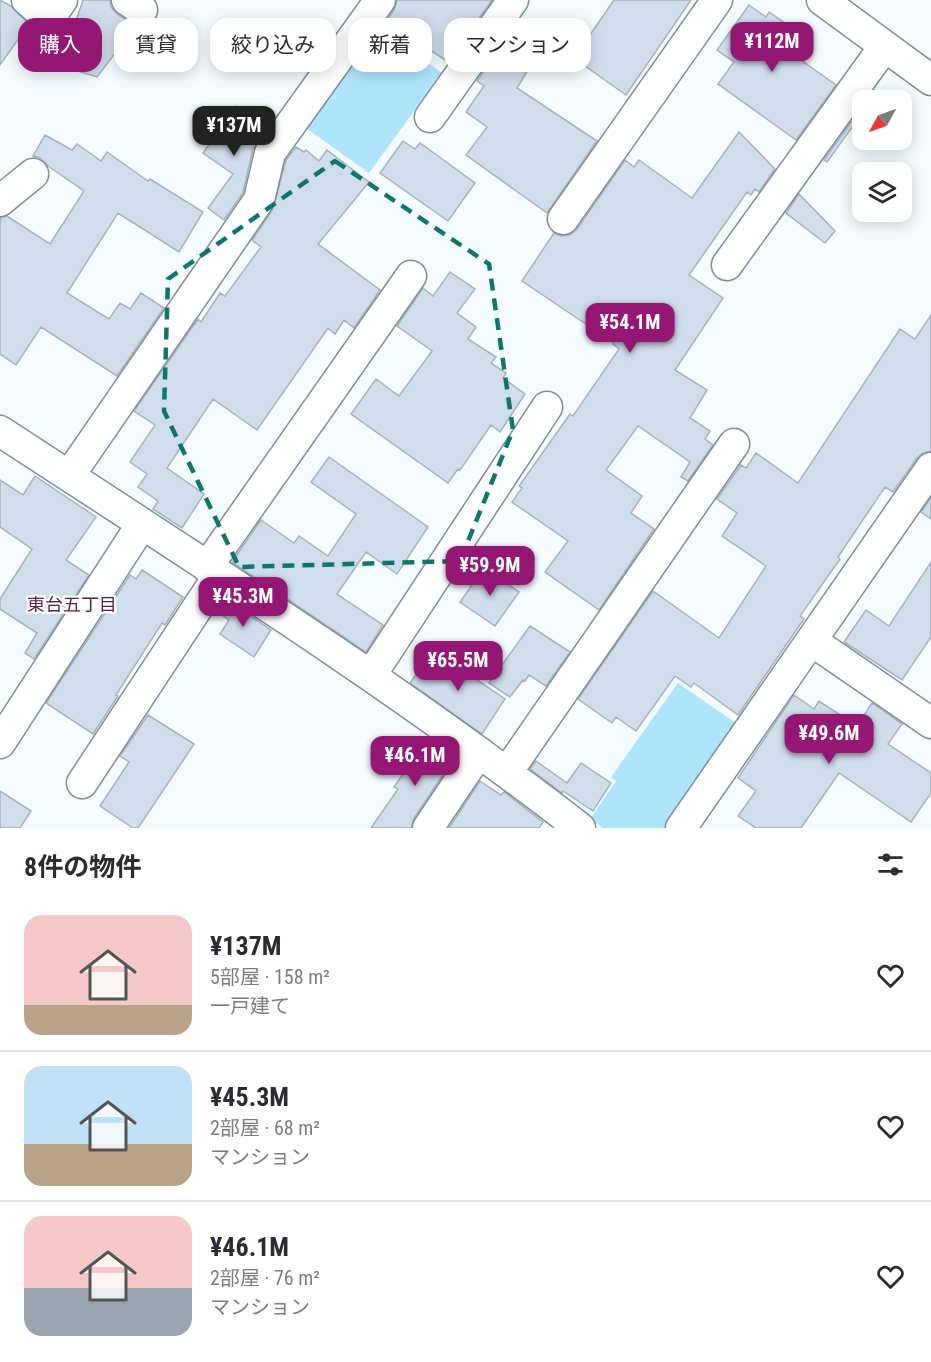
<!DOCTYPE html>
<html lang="ja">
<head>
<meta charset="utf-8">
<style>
  body { margin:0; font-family:"Roboto Condensed","Noto Sans JP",sans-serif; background:#f7f7f7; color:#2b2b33; height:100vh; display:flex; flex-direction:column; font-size:22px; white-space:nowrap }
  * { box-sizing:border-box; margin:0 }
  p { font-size:20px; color:#7c7c81 }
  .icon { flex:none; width:33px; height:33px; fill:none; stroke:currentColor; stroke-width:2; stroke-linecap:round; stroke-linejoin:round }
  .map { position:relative; height:828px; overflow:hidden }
  .details { display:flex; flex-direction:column; background:#fff; flex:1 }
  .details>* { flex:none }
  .hud { position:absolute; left:18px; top:18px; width:600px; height:54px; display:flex; gap:12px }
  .needle { width:39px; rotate:230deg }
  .buttons { position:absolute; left:852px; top:90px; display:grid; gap:12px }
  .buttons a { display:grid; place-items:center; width:60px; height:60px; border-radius:12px; background:#fff; box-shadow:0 3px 15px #0003; font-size:30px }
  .price { position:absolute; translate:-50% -51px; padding:0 14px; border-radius:12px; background:#931773; color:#fff; font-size:20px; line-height:39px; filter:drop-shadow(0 2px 3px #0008) }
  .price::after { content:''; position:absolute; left:50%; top:36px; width:18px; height:14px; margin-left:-9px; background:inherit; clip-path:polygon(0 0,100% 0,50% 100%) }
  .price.current { background:#222; color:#fff }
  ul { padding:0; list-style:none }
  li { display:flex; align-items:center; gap:18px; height:150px; padding:0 24px }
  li+li { border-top:2px solid #e1e1e2 }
  li span { display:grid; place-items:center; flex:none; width:168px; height:120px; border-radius:18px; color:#555 }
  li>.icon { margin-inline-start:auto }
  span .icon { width:72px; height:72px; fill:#fffc; stroke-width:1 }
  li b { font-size:26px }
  h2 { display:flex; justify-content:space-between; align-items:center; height:72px; padding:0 24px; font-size:26px }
  .chip { padding:0 21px; border-radius:18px; background:#fff; box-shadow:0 3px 15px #0003; font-size:21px; line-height:54px }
  .chip.current { background:#931773; color:#fff }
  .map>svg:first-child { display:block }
  .green { fill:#aee5fb }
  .building { fill:#d0ddeb; stroke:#a5b2bf; stroke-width:1.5 }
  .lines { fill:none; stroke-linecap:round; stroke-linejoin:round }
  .street-casing { stroke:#7e8f97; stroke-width:33 }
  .street { stroke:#fff; stroke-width:30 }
  .marked { fill:none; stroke:#0f766e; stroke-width:4.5; stroke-dasharray:12 8; stroke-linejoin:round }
  .labels { text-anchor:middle; stroke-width:4.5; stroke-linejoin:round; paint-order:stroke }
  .neighbourhood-label { font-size:18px; fill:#5a2048; stroke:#fff }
</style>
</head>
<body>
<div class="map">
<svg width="931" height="828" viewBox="0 0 931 828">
  <rect width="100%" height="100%" fill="#f4fcff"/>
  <path class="green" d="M372 22 442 73 369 173 299 123Z
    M678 683 737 724 664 828H603L590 819 616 781 611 777Z"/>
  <path class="building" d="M0 0 11 6 29 24 0 65Z
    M83 0H110L111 7 117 14 136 26 97 77 61 66Z
    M397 0H492L448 62 386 21 394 10Z
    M614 0H691L626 95 574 58Z
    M749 5 766 17 769 12 796 31 784 48 836 85 796 140 718 84 734 62 717 50Z
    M502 45 531 65 517 88 597 141 547 213 466 155 487 127 466 112 484 86 477 81Z
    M236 106 267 128 253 149 243 193 224 220 208 208 233 174 203 153Z
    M855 117 858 119 827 162 824 160Z
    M739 132 775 169 759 192 755 189 751 195 747 192 689 275 723 298 675 370 707 390 690 418 710 431 705 439 713 445 688 481 681 477 690 462 638 426 606 470 642 496 631 513 654 529 599 610 545 572 568 541 512 502 522 488 519 486 570 414 573 416 619 349 613 344 614 343 522 281 554 233 561 236 570 235 577 229 625 160 634 167 639 160 692 198Z
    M45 135 72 150 77 144 101 161 107 152 148 181 150 179 203 212 179 252 118 213 67 293 109 319 120 303 130 309 141 293 164 308 117 376 41 327 16 365 0 354V218L7 216 50 244 84 191 48 166 40 158 33 156Z
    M403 141 415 149 420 143 475 183 448 221 380 173Z
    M296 147 304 152 306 150 319 161 327 150 369 182 318 244 380 290 354 328 344 320 335 334 328 328 257 430 213 399 167 468 204 494 182 528 153 509 158 501 138 487 147 474 130 462 155 425 134 411 198 319 201 322 220 293 225 296 261 247 252 240 273 209 286 160Z
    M799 194 835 231 825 243 786 213Z
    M450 272 475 289 457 313 476 327 468 339 496 357 491 363 506 373 503 378 525 394 500 432 491 425 460 470 458 469 448 483 351 414 376 379 399 396 432 351 397 326 423 288 433 296Z
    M931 315V451L923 453 917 458 893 492 885 487 838 557 840 559 800 616 804 619 738 715 694 683 691 687 675 676 636 731 616 717 612 723 578 699 653 591 719 638 766 566 722 536 737 513 717 499 741 465 746 468 756 453 798 483 900 329 915 339Z
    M329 457 428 527 397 574 366 552 337 594 383 625 366 652 232 562 261 520 294 543 299 536 328 556 356 514 311 482Z
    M35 476 96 517 66 560 89 575 34 659 25 653 37 633 0 609V599L32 549 0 527V480L23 495Z
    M931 498V519L921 512Z
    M931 562V637L902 680 844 642 866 610 889 626Z
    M484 568 519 592 495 626 460 602Z
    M142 570 183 597 165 625 162 623 116 695 118 696 93 734 46 703 130 575 136 579Z
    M224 598 271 630 254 657 220 634 229 620 216 611Z
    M530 626 570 652 546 686 529 675 525 681 523 680 510 697 489 683Z
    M433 650 505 699 482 734 410 683Z
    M794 695 814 709 819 701 857 726 872 703 902 724 888 744 931 773V793L911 822 839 773 801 828H756L738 816 756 791 738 778Z
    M148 715 194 744 138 828H133L100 806 129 762 120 756Z
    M429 738 455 757 414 818 411 828H371L398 789 394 787Z
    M536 761 567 783 581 763 611 783 593 811 563 791 562 793 530 769Z
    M480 781 501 795 504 792 543 822 539 828H449Z
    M0 791 31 811 20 828H0Z"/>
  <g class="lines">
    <defs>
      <path id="street" d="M27 0 49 19 62 0
        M127 0 142 10
        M822 0 931 80
        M430 117 513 0
        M0 201 33 174
        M563 219 717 0
        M727 265 884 47
        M0 431C196 559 395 685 580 828
        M69 476 259 200 270 153 380 0
        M207 567 411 276
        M812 641 931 723
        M371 675 547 407
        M0 743 142 524
        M508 771 734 444
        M82 783 219 575
        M428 828 479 752
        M681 828 931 468"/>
    </defs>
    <use href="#street" class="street-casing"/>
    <use href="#street" class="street"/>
  </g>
  <path class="marked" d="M335 161 489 264 513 430 460 561 239 567 164 411 168 279Z"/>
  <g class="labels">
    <g class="neighbourhood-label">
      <text x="72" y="611">東台五丁目</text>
    </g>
  </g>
</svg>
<div class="buttons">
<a><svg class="needle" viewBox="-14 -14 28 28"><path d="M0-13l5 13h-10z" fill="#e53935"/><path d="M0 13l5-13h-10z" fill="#7c7c81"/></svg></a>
<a><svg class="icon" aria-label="layers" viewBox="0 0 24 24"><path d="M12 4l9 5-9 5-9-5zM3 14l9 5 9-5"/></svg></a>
</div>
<b class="price" style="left:772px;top:73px">¥112M</b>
<b class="price current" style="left:234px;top:157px">¥137M</b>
<b class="price" style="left:630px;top:354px">¥54.1M</b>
<b class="price" style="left:490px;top:597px">¥59.9M</b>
<b class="price" style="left:243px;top:628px">¥45.3M</b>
<b class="price" style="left:458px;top:692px">¥65.5M</b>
<b class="price" style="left:829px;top:765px">¥49.6M</b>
<b class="price" style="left:415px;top:787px">¥46.1M</b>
<div class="hud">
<a class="chip current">購入</a>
<a class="chip">賃貸</a>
<a class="chip">絞り込み</a>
<a class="chip">新着</a>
<a class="chip">マンション</a>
</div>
</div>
<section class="details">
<h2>8件の物件<svg class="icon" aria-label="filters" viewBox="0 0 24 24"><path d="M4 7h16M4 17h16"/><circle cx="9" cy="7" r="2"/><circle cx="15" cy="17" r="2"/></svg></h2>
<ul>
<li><span style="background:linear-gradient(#f6c9c9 75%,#b9a48a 0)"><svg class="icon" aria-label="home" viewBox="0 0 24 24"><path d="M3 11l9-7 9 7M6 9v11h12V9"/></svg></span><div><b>¥137M</b><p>5部屋 · 158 m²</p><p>一戸建て</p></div><svg class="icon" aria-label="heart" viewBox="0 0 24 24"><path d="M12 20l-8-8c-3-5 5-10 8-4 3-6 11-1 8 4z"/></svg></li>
<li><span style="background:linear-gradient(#bfe0f5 65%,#b9a48a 0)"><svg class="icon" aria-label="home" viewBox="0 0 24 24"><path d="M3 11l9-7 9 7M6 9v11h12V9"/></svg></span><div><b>¥45.3M</b><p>2部屋 · 68 m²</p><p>マンション</p></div><svg class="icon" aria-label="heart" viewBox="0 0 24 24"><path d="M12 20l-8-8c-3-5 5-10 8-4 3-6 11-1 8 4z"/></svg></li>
<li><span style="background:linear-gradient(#f6c9c9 60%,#9aa5b1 0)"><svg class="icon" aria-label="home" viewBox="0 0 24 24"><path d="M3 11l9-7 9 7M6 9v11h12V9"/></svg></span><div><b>¥46.1M</b><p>2部屋 · 76 m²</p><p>マンション</p></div><svg class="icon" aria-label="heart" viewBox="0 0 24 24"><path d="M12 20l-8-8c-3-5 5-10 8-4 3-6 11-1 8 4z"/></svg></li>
</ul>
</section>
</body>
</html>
